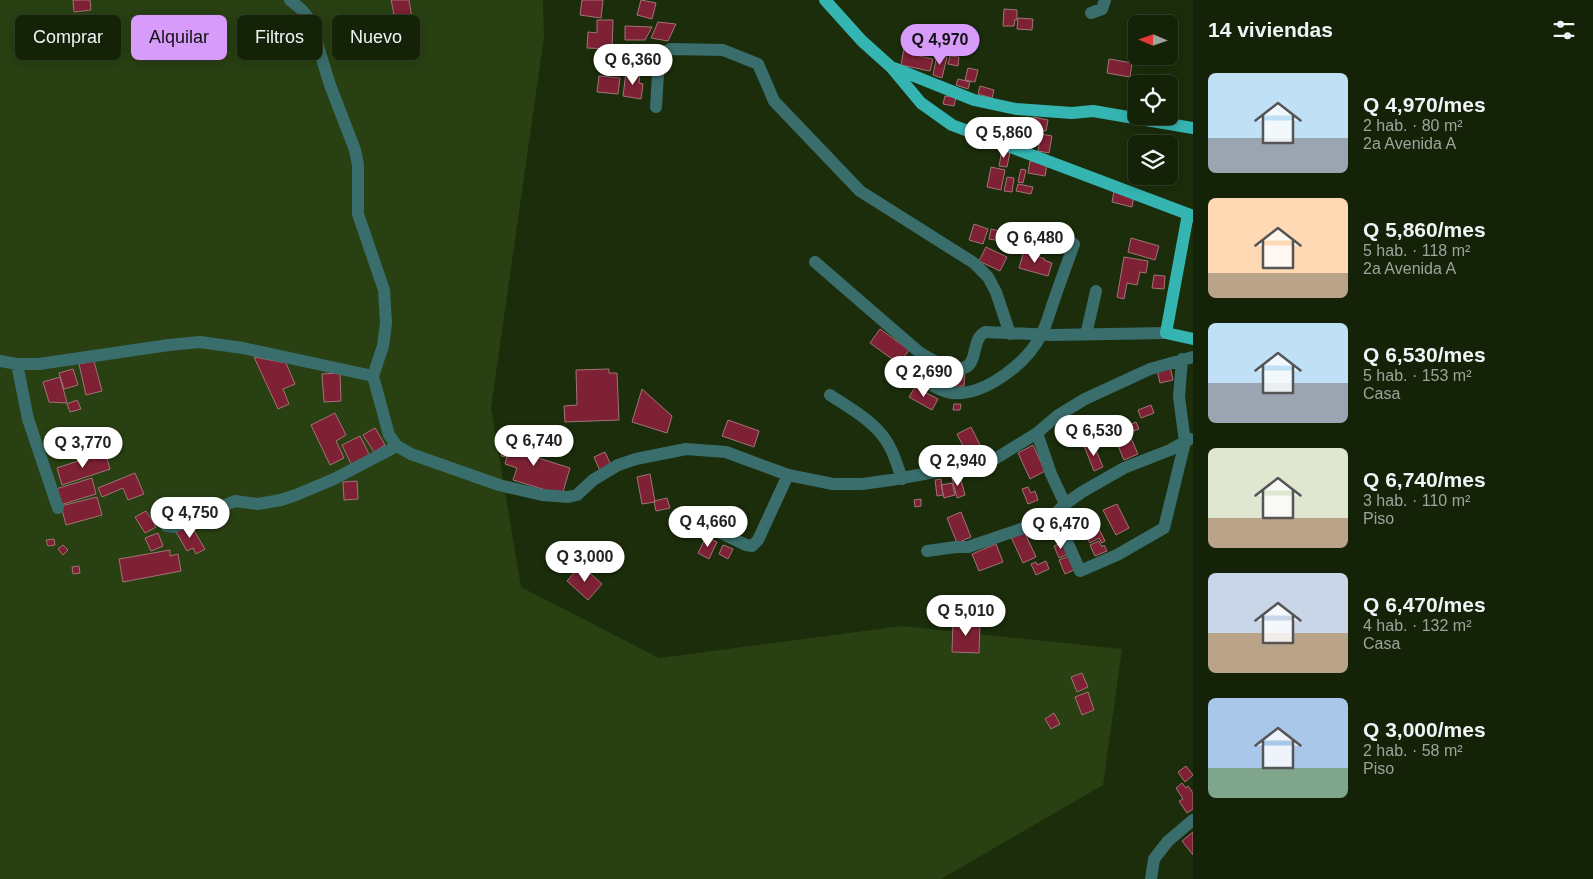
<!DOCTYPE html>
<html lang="es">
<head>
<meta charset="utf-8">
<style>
  body { margin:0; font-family:Arial,sans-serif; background:#212f16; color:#f1f3f6; height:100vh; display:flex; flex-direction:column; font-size:19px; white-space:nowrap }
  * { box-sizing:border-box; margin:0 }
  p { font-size:16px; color:#9da49c }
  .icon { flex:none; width:28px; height:28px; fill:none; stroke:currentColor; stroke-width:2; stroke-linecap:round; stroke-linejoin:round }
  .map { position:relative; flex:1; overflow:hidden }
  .panel { display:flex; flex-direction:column; background:#142208; width:400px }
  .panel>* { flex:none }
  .top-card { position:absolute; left:15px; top:15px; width:475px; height:45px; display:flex; gap:10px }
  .needle { width:32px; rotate:272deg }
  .tools { position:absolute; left:1128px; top:15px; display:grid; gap:10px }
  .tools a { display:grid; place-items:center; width:50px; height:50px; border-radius:8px; background:#142208; box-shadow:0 2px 12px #0003,0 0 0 1px #333f29; font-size:25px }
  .price { position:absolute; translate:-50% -42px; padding:0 11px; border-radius:18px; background:#fff; color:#222; font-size:16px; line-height:32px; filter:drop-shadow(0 1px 2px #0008) }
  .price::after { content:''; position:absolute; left:50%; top:30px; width:15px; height:11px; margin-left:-8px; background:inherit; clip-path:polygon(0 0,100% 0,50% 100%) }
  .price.active { background:#d79bf9; color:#111 }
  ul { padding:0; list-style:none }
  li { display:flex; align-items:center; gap:15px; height:125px; padding:0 15px }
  li span { display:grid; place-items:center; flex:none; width:140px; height:100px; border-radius:8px; color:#555 }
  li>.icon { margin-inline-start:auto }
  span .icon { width:60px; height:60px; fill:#fffc; stroke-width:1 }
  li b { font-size:21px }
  h2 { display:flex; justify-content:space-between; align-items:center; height:60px; padding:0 15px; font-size:21px }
  .pill { padding:0 18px; border-radius:8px; background:#142208; box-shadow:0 2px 12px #0003,0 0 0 1px #333f29; font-size:18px; line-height:45px }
  .pill.active { background:#d79bf9; color:#111 }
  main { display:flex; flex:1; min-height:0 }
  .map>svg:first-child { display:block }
  .green { fill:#284012 }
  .building { fill:#7e2135; stroke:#a27377 }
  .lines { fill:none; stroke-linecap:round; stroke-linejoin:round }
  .minor { stroke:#396e6c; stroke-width:12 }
  .major { stroke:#35b5b2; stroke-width:12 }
</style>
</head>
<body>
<main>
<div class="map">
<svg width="1193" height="879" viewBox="0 0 1193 879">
  <rect width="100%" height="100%" fill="#1b2d0b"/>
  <path class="green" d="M0 0H543L544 37 491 408 521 587 659 658 902 626 1122 649 1103 785 941 879H0Z"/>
  <path class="building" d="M73 0H90L91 10 74 12Z
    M391 0H409L418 53 376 60 369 18 394 14Z
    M582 0H603L601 18 580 15Z
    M641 0 656 3 652 19 637 15Z
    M1004 9 1017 10V20L1015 19 1014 26H1003Z
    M1018 18 1033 19 1032 30 1017 29Z
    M597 20H613L612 49 587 48 588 32 597 33Z
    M658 22 676 24 668 41 651 38Z
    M625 26 652 27 645 40H625Z
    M632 44 648 49 645 59 629 54Z
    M917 44H930V53L917 54Z
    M904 48 916 50 915 55 933 59 930 71 901 65Z
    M937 55 947 57 942 78 933 75Z
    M629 56 641 59 638 72 626 69Z
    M950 56 959 57 958 66 948 64Z
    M1109 59 1132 63 1130 77 1107 73Z
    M968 68 978 70 975 82 965 80Z
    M626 72 640 74 639 83 643 84 641 99 623 96Z
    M599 76 620 78 618 94 597 92Z
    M958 79 970 82 968 89 956 85Z
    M980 86 994 90 992 98 978 94Z
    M945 96 956 97 954 106 943 104Z
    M1033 117 1048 120 1046 131 1031 129Z
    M1041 134 1052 136 1049 153 1038 151Z
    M1002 150 1010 152 1007 167 999 166Z
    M1030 161 1047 164 1045 176 1028 173Z
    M991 167 1005 170 1001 190 987 187Z
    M1021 169 1026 170 1023 183 1018 182Z
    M1007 177 1014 178 1012 192 1004 191Z
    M1018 184 1033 187 1031 194 1016 191Z
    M1114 191 1134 196 1132 207 1112 202Z
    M974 224 988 229 983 244 969 240Z
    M991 229 1008 233 1006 242 989 239Z
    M1011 236 1020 240 1017 247 1008 244Z
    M1131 238 1159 246 1155 260 1128 252Z
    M986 247 1007 257 1000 271 979 261Z
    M1024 251 1045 259 1044 260 1052 263 1048 276 1019 268Z
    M1124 257 1148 261 1146 273 1140 272 1137 285 1127 283 1124 299 1117 297Z
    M1154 275 1165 276 1164 289 1152 288Z
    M880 329 909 350 899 364 870 343Z
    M254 357 286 363 295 384 283 389 289 404 278 409Z
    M94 361 102 391 86 395 79 364Z
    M1170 366 1173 380 1160 383 1157 370Z
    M73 369 78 385 64 389 59 373Z
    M609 369V373H617L619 420 565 422 564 406 577 405 576 370Z
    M948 372H965L964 386H948Z
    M340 373 341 401 324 402 322 374Z
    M60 377 67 403 49 402 43 382Z
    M915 387 938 399 932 410 909 397Z
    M642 389 672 416 667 433 632 422Z
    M77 400 81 409 70 412 67 404Z
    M954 404H961L960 410H953Z
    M1151 405 1154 413 1141 418 1138 410Z
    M335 413 346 435 336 441 344 458 330 465 311 425Z
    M728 420 759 431 754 447 722 436Z
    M1136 422 1139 429 1130 432 1127 426Z
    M971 427 984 453 970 460 957 434Z
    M375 428 385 445 374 452 363 435Z
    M1127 429 1138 454 1124 460 1113 434Z
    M360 436 370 456 352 466 342 445Z
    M507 436 533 444 529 455 570 468 562 495 513 480 517 468 505 464 507 457 501 456Z
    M1093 443 1103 467 1094 471 1084 446Z
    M1033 445 1045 471 1030 479 1018 453Z
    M105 452 110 469 62 485 57 468Z
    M605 452 611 465 600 471 594 457Z
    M135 473 144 494 128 500 123 488 102 497 98 488Z
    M650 474 655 502 642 504 637 477Z
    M960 476 965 495 957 498 952 478Z
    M92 478 96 494 60 505 56 489Z
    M941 479 943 495 937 496 935 480Z
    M357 481 358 499 344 500 343 482Z
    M952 483 955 495 944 498 941 485Z
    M1028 487 1031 493 1035 491 1038 500 1028 504 1022 489Z
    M97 497 102 515 66 525 61 506Z
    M667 498 670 508 656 511 654 501Z
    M921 499V506L915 507 914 500Z
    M1117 504 1129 528 1116 535 1103 510Z
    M146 511 156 527 145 533 135 517Z
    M961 512 971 537 957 543 947 518Z
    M190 524 205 549 196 554 193 548 187 551 176 532Z
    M1099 529 1105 541 1102 543 1099 538 1090 543 1086 536Z
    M1024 531 1036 557 1023 563 1011 537Z
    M158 533 163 546 151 551 145 538Z
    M706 537 717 542 709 559 698 553Z
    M54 539 55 545 48 546 46 540Z
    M1099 541 1102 547 1104 545 1107 551 1095 556 1090 545Z
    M1063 542 1068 554 1059 558 1054 546Z
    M996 544 1003 562 979 571 972 554Z
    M63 545 68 550 63 555 58 549Z
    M723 545 733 549 728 559 719 554Z
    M170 550V556L178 554 181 571 123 582 119 559Z
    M1069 556 1074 570 1065 574 1059 560Z
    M1046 561 1049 569 1036 575 1031 564 1036 562 1037 565Z
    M581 565 602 584 588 600 567 581Z
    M79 566 80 573 73 574 72 567Z
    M953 621 980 623 979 653 952 652Z
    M1082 673 1088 687 1077 692 1071 677Z
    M1088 692 1094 710 1082 715 1075 697Z
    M1054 713 1060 724 1051 729 1045 719Z
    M1186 766 1193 775 1185 782 1178 772Z
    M1182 783 1186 788 1188 786 1193 793V809L1187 813 1179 801 1183 799 1176 788Z
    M1193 832V855L1182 841Z"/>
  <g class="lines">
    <path class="minor" d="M290 0 302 10 310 20 330 85 355 150 358 165V214L384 290 386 323 383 346 373 376 389 435 397 446 411 454 499 485 542 495 568 497 577 495 593 480 618 465 636 459 686 449 726 452 788 475 833 484H862L891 480 990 462 1037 433 1057 416 1085 399 1150 369 1193 357
      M1091 13 1102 9 1105 0
      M656 107 659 58 662 53 671 49 723 50 758 64 774 101 860 191 974 263 988 277 996 292 1010 334
      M815 262 919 352C930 359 964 380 972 360 976 351 975 337 985 332L1053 335 1166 333
      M1086 335 1096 291
      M0 361 17 364H39L169 345 200 342 243 348 373 376
      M17 364 28 419 58 508
      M911 371C923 378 938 392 952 393 985 396 1027 363 1041 335 1046 326 1049 315 1052 306 1059 285 1067 264 1074 244
      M830 395C848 407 872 420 885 439 894 451 897 465 902 479
      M1037 433 1051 474 1065 504
      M1055 514 1080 571 1117 555 1164 528 1185 442 1179 397 1182 359
      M684 515 746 545 752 546 758 540 788 475
      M163 520 166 526 174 527 235 501 258 504 281 500 296 495 334 479 397 446
      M927 551 956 547H968L1021 529 1055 514 1065 504 1082 492 1124 468 1170 450 1190 439
      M1151 879 1154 859 1168 841 1193 820"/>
    <path class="major" d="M825 0 862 41 891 67 921 103 952 125 1193 216
      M894 68 974 100 1016 109 1072 113 1093 111 1193 128
      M1188 214 1166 333 1193 339"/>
  </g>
</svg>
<div class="tools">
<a><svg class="needle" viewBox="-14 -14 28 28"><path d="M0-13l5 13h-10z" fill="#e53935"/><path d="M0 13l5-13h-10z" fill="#9da49c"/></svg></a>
<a><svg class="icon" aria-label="locate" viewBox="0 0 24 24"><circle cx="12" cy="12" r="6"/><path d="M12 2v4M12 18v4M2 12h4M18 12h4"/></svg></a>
<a><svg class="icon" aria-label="layers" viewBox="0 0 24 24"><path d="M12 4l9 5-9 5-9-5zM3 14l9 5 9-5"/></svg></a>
</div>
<b class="price active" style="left:940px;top:66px">Q 4,970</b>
<b class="price" style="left:633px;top:86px">Q 6,360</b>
<b class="price" style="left:1004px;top:159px">Q 5,860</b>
<b class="price" style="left:1035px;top:264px">Q 6,480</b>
<b class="price" style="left:924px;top:398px">Q 2,690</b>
<b class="price" style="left:1094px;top:457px">Q 6,530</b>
<b class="price" style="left:534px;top:467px">Q 6,740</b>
<b class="price" style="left:83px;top:469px">Q 3,770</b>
<b class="price" style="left:958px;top:487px">Q 2,940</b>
<b class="price" style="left:190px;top:539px">Q 4,750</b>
<b class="price" style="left:708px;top:548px">Q 4,660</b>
<b class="price" style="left:1061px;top:550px">Q 6,470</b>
<b class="price" style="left:585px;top:583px">Q 3,000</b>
<b class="price" style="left:966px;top:637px">Q 5,010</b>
<div class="top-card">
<a class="pill">Comprar</a>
<a class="pill active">Alquilar</a>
<a class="pill">Filtros</a>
<a class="pill">Nuevo</a>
</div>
</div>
<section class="panel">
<h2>14 viviendas<svg class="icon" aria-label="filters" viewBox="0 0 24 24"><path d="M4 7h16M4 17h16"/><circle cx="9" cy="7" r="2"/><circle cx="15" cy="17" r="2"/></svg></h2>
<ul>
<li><span style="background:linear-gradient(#bfe0f5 65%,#9aa5b1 0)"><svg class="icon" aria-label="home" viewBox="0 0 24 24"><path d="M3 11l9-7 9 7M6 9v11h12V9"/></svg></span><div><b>Q 4,970/mes</b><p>2 hab. · 80 m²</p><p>2a Avenida A</p></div></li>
<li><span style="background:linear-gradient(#ffd9b3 75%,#b9a48a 0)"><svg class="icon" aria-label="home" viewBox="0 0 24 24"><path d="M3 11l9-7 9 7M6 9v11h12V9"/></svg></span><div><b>Q 5,860/mes</b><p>5 hab. · 118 m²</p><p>2a Avenida A</p></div></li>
<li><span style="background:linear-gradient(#bfe0f5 60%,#9aa5b1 0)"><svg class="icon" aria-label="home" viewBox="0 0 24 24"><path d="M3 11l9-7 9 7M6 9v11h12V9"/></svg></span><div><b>Q 6,530/mes</b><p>5 hab. · 153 m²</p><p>Casa</p></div></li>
<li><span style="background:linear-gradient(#dfe7d0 70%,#b9a48a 0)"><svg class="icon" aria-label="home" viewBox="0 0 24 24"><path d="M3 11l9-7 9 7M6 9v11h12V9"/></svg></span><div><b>Q 6,740/mes</b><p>3 hab. · 110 m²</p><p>Piso</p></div></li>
<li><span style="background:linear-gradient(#c9d6e8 60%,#b9a48a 0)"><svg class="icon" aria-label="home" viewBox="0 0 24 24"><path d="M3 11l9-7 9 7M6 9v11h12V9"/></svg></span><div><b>Q 6,470/mes</b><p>4 hab. · 132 m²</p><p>Casa</p></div></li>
<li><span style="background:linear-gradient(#a9c7e8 70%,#7fa58c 0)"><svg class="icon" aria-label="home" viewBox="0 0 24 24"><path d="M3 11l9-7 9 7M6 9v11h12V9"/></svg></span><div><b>Q 3,000/mes</b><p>2 hab. · 58 m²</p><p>Piso</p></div></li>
</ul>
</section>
</main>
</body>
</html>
